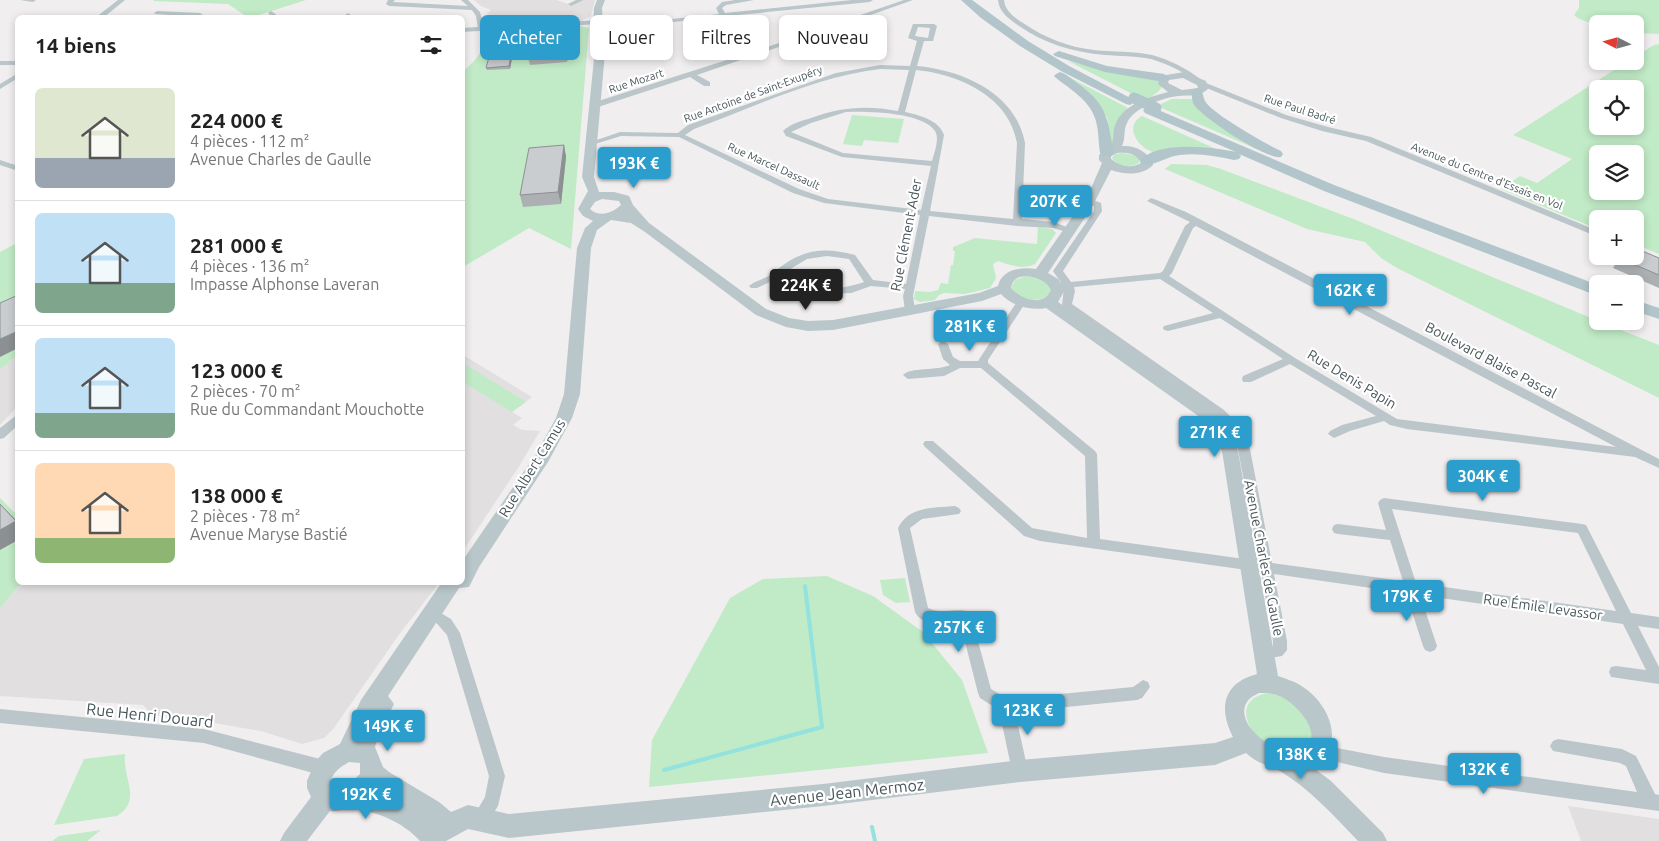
<!DOCTYPE html>
<html lang="fr">
<head>
<meta charset="utf-8">
<style>
  body { margin:0; font-family:Ubuntu,sans-serif; background:#f6f6f6; color:#222; height:100vh; display:flex; flex-direction:column; font-size:19px; white-space:nowrap }
  * { box-sizing:border-box; margin:0 }
  p { font-size:16px; color:#767676 }
  .icon { flex:none; width:28px; height:28px; fill:none; stroke:currentColor; stroke-width:2; stroke-linecap:round; stroke-linejoin:round }
  .map { position:relative; flex:1; overflow:hidden }
  .side { position:absolute; left:15px; top:15px; width:450px; height:570px; display:flex; flex-direction:column; background:#fff; border-radius:8px; box-shadow:0 2px 8px #0003 }
  .side>* { flex:none }
  .guide { position:absolute; left:480px; top:15px; width:475px; height:45px; display:flex; gap:10px }
  .needle { width:32px; rotate:276deg }
  .controls { position:absolute; left:1589px; top:15px; display:grid; gap:10px }
  .controls a { display:grid; place-items:center; width:55px; height:55px; border-radius:8px; background:#fff; box-shadow:0 2px 8px #0003; font-size:25px }
  .price { position:absolute; translate:-50% -42px; padding:0 11px; border-radius:5px; background:#2c9ecd; color:#fff; font-size:16px; line-height:32px; filter:drop-shadow(0 1px 2px #0008) }
  .price::after { content:''; position:absolute; left:50%; top:30px; width:15px; height:11px; margin-left:-8px; background:inherit; clip-path:polygon(0 0,100% 0,50% 100%) }
  .price.on { background:#222; color:#fff }
  ul { padding:0; list-style:none }
  li { display:flex; align-items:center; gap:15px; height:125px; padding:0 20px }
  li+li { border-top:1px solid #e0e0e0 }
  li span { display:grid; place-items:center; flex:none; width:140px; height:100px; border-radius:8px; color:#555 }
  li>.icon { margin-inline-start:auto }
  span .icon { width:60px; height:60px; fill:#fffc; stroke-width:1 }
  li b { font-size:21px }
  h2 { display:flex; justify-content:space-between; align-items:center; height:60px; padding:0 20px; font-size:21px }
  .pill { padding:0 18px; border-radius:8px; background:#fff; box-shadow:0 2px 8px #0003; font-size:18px; line-height:45px }
  .pill.on { background:#2c9ecd; color:#fff }
  .map>svg:first-child { display:block }
  .education { fill:#e2dfe0 }
  .green { fill:#c1eac6; fill-rule:evenodd }
  .lines { fill:none; stroke-linecap:round; stroke-linejoin:round }
  .stream { stroke:#93e2dd; stroke-width:4 }
  .street { fill:#bbc6ca; fill-rule:evenodd }
  .secondary { fill:#b9c7cb; fill-rule:evenodd }
  .primary { fill:#b1c5ca; fill-rule:evenodd }
  .primary-bridge { stroke:#b1c5ca; stroke-width:11 }
  .wall { fill:#adb0b3 }
  .shaded-wall { fill:#8d9092 }
  .building { fill:#c9cdd0; stroke:#8d9092 }
  .labels { text-anchor:middle; stroke-width:4.5; stroke-linejoin:round; paint-order:stroke }
  .far-street-label { font-size:11px; fill:#48565a; stroke:#fff }
  .street-label { font-size:14px; fill:#48565a; stroke:#fff }
  .near-street-label { font-size:16px; fill:#48565a; stroke:#fff }
</style>
</head>
<body>
<div class="map">
<svg width="1659" height="841" viewBox="0 0 1659 841">
  <rect width="100%" height="100%" fill="#f1eeef"/>
  <path class="education" d="M474 0H556L572 5 585 0H595L591 16 581 21 494 26 489 25 488 20 495 16 487 14 491 10 481 6Z
    M463 355 532 397 512 412 522 418 513 425 522 430 540 431 518 468 463 551Z
    M17 357V407L0 425V369L9 364 7 362Z
    M21 583H439L398 636 334 728 324 738 302 744 261 731 197 720 152 715 143 705 0 696V608Z
    M1568 806 1659 819V841H1581Z"/>
  <path class="green" d="M154 0H306L249 18 228 4 153 1Z
    M1579 0H1659V34L1635 33V24C1616 24 1589 28 1574 15L1579 8Z
    M580 26 589 28 571 249 529 228 463 267V72C477 58 484 52 489 32Z
    M1659 44V254L1635 244V219H1598L1597 229 1501 189 1520 176 1537 183 1572 159 1513 135 1628 61H1635V57L1654 45ZM1598 89H1635V126H1598ZM1598 154H1635V191H1598Z
    M1068 61 1157 79 1162 87 1159 91 1146 101Z
    M1065 75 1128 108 1116 142 1111 144 1107 117 1086 91Z
    M1172 99H1193L1259 150 1157 106Z
    M852 115 904 119 898 143 864 140 862 146 843 144Z
    M1142 116 1223 152C1204 152 1176 156 1157 153 1140 151 1122 127 1142 116Z
    M1123 153 1133 155 1139 159V163C1130 168 1118 167 1112 158L1115 154Z
    M1171 164 1207 165 1221 169 1356 220 1598 321 1659 345V398L1397 268 1381 258 1365 242 1307 229 1165 169Z
    M1038 227 1052 229 1056 233 1035 264C1023 270 1010 265 998 261L993 264 996 278 990 288 965 294 944 293 939 295 935 300 920 302 914 299 915 291 930 292 938 290 941 283 948 284 951 265H953L955 251H953V247L975 238 1037 244Z
    M17 243V357L7 362 10 363 0 369V252Z
    M1026 276 1040 278 1050 285 1052 293C1038 304 1022 302 1011 288L1015 280Z
    M463 363 526 402 512 412 463 382Z
    M0 498 17 515 14 518 17 522 18 582 21 583 0 608Z
    M827 576 873 596 923 632 962 680 988 753 649 787 652 740 730 598 763 579Z
    M905 578 910 602 896 603 883 595 880 580Z
    M1267 693C1275 694 1283 695 1289 699 1295 702 1302 709 1306 714 1316 727 1314 752 1294 752 1288 752 1280 751 1275 749 1250 739 1229 701 1267 693Z
    M125 754C122 778 143 800 117 816L54 825 84 759Z
    M101 830 87 841H52L59 836Z"/>
  <g class="lines">
    <path class="stream" d="M664 770 822 727 805 586
      M872 827 875 841"/>
    <path class="street" d="M20 0H36L33 2Z
      M118 0H125L103 18H95Z
      M388 0H395L393 2 468 6 461 0H468L480 12 484 27 599 20 602 22 599 24 462 32V28L478 27 476 16 472 10 389 6 386 4Z
      M576 0H584L571 6 568 4Z
      M735 0H754L726 5 722 8 725 13 852 0H873L870 2 727 16 736 34 761 49 904 0H913L814 35 827 42V44H823L808 37 697 75 710 82V86H704L690 77 598 107H592V103L755 51 731 36 721 17 598 30 596 29V27L719 14 716 8 722 2Z
      M998 0H1004C1005 11 1014 17 1023 23 1045 38 1068 47 1094 50 1113 52 1133 51 1152 55 1170 60 1186 68 1200 79L1201 81 1286 115 1328 127 1371 137 1598 231V237L1366 141 1322 131 1281 118 1199 85V82C1192 81 1186 74 1180 71 1171 66 1161 62 1151 59 1136 56 1120 56 1105 55 1073 52 1045 44 1019 26 1009 19 999 12 998 0Z
      M157 11 200 13 203 15 200 17 155 14 154 13Z
      M271 11 281 18H273L268 13Z
      M348 13 351 15 349 18H341Z
      M913 24H934L937 26 933 41H924L917 66C962 70 1016 93 1025 143L1022 219 1054 222 1074 230 1070 233 1053 228 1017 226 929 216 913 296 915 311 914 313 910 314 905 311 903 296 905 289 871 286 851 293 813 295 800 292 776 279 757 288H751L749 286C756 280 766 279 773 273 800 250 821 246 855 255L873 280 906 284 920 215 824 203 793 193 679 137 621 136 592 145 588 143 620 132 678 133 688 125 836 73 880 65 910 66 917 41 908 38ZM918 27 930 28 928 38 915 36ZM880 69 909 70 898 111C867 105 840 107 811 118 801 121 790 124 783 131L786 136 842 157 931 166 921 210 828 199 799 189 685 135 694 129C754 107 815 77 880 69ZM916 70C958 74 1009 96 1017 143L1013 219 930 211 944 135C939 120 919 115 905 112ZM846 112C866 111 923 112 935 131 940 139 934 153 932 161L843 153 791 132 811 123ZM827 256 849 259 864 282C850 287 821 293 806 288 798 285 789 278 782 274L807 259Z
      M0 61H18V65H0Z
      M18 73V78L0 89V84Z
      M0 160 18 166V171L0 165Z
      M1088 198 1101 203 1102 211 1063 271 1071 282 1160 273 1163 271 1185 226 1190 222 1147 201 1151 198 1154 199 1186 212 1659 459V468L1635 457 1407 429 1390 425 1384 421 1350 431 1334 438 1328 434 1330 431 1342 425 1376 416 1290 364 1251 382H1243L1242 379 1243 376 1283 359 1220 318 1168 331 1164 330 1163 328 1164 326 1213 313 1160 279 1074 287 1075 291 1072 304 1224 410 1240 426 1249 444 1272 563 1403 581 1390 540 1338 534 1334 533 1332 529 1334 525 1338 524 1386 530 1378 503 1380 500 1384 498 1582 524 1586 525 1631 613 1659 617V629L1638 626 1659 667V684L1611 677 1609 672 1611 667 1616 666 1646 670 1623 624 1420 595 1437 646 1435 650 1430 652 1425 650 1423 646 1406 593 1274 574 1287 641V650L1282 656 1264 659 1259 657 1257 653 1259 649 1273 646V641L1261 572 1040 541 1024 536 925 447 923 444 925 441H933L1032 528 1087 538 1085 456 981 368H960L944 376 908 379 903 375C910 367 937 371 950 365L943 359 938 344 943 341 948 344 953 357 960 361H978L1018 300 1021 299 1026 302 988 360V363L1095 451 1097 454 1100 539 1259 561 1237 444 1231 431 1216 416 1064 307 1062 305 1064 288 1056 289 1051 286 1053 284 1061 283 1053 271 1094 211V206L1084 201ZM1196 226 1616 447 1397 419 1295 358 1169 276 1172 273 1193 228ZM1392 509 1578 533 1616 611 1416 583Z
      M18 414V425L4 438 0 439V428Z
      M955 506 959 508 961 511 959 514 922 519 910 528 928 608C942 615 956 607 970 612L991 689 1008 699 1133 687 1143 680 1148 682 1150 687 1142 698 1137 700 1015 712 1028 771 1026 776 1020 779 1014 776 1012 771 999 710 980 698 978 693 960 622C946 623 923 628 915 612L898 528C909 506 933 508 955 506Z
      M439 612 451 619 460 633 505 776 498 806 486 825 480 827 474 825 472 819 485 797 489 776 447 635 432 618 434 614Z
      M0 709 204 729 324 760 329 763 332 768 329 773 324 776 204 743 0 723Z
      M1558 739 1622 749 1636 756 1655 794 1659 795V811L1384 773 1337 762 1314 753 1311 748 1314 743 1319 741 1337 748 1384 757 1637 792 1626 766 1620 763 1553 751 1550 746 1553 741Z"/>
    <path class="secondary" d="M597 0H605L602 8 603 27 607 30 594 177 599 192H614L629 196 633 205 649 223 766 309 789 318 808 321 833 320 979 293 998 286C1002 269 1021 267 1036 269L1089 193 1102 163 1099 160V155L1111 146C1115 138 1112 130 1116 123 1124 104 1150 97 1168 92L1158 84 1160 76 1184 72 1206 81 1208 89C1200 97 1189 95 1178 96 1163 98 1134 107 1127 123 1123 130 1126 138 1122 146 1135 145 1145 151 1153 161V165C1142 176 1125 175 1111 170L1092 207 1048 273 1058 279 1065 290 1058 302 1209 407 1228 425 1238 451 1278 676C1286 679 1294 681 1300 685 1330 703 1348 746 1312 767L1331 781 1383 833 1387 841H1358C1334 816 1310 789 1280 771 1268 765 1256 763 1246 753L1215 765 1020 782 823 806 509 838 468 829 446 841H420C403 822 375 810 349 809 343 809 337 812 330 811L307 841H280L284 833 311 797 307 788V781L315 762 323 753 340 744 361 700 442 582H462V562L465 557 536 454 556 418 564 394 577 248 585 228 593 221 583 216 578 209 588 191 582 177 596 39 590 37V30L593 27 594 8ZM1183 78 1197 85 1198 88 1182 90 1168 83 1169 80ZM1117 153C1127 152 1136 153 1141 163 1130 169 1120 166 1111 159V156ZM602 199 619 201 621 205C612 213 600 218 590 209L595 202ZM611 220 631 223 645 232 756 315 786 327 808 331 833 330 982 301 1001 294C1011 306 1032 311 1046 308L1197 415 1215 432 1222 451 1257 674C1223 683 1218 708 1233 737L1215 743 1020 760 823 784 509 814 468 805 451 812 439 802 389 772 383 767 375 747 378 736 394 704 388 696 459 588 469 587 479 567 548 462 572 418 580 394 591 248 597 230ZM1026 276C1036 277 1046 280 1051 290 1044 307 1021 300 1011 288 1013 279 1017 277 1026 276ZM1259 693C1267 693 1275 693 1282 697 1296 704 1325 734 1304 748 1281 761 1232 725 1247 702 1249 698 1255 695 1259 693ZM349 762 360 763V774L346 787 332 788 330 785C331 773 340 767 349 762Z"/>
    <path class="primary" d="M961 0H972L1028 41 1069 66 1136 101 1130 105 1126 104 1061 71 1020 46 981 18Z
      M1059 51 1107 66 1164 74 1170 78 1164 82 1105 72 1055 56 1053 54Z
      M1060 72C1067 74 1074 81 1080 85 1109 107 1107 120 1114 153L1112 156H1102L1100 153C1098 141 1099 129 1095 118 1089 100 1070 89 1056 78L1054 76 1056 74Z
      M1197 88 1201 89C1203 93 1203 97 1205 101 1211 113 1266 144 1281 151L1283 154 1281 157C1267 160 1199 116 1193 103 1192 100 1192 95 1191 92Z
      M1149 106 1334 185 1598 285V296L1324 191 1239 154 1241 156 1239 159 1234 160C1216 156 1198 153 1180 155 1167 156 1154 167 1142 164L1140 161C1157 140 1213 147 1236 152L1145 113 1143 110Z
      M1635 300 1659 308V319L1635 311Z"/>
    <path class="primary-bridge" d="M1134 98 1156 108"/>
  </g>
  <path class="wall" d="M563 28H571L573 38 572 47H569L567 62 530 65 527 54Z
    M511 55 512 58 510 69 487 70 486 68Z
    M564 145 566 157 561 204 523 207 520 195Z
    M1619 258H1659V288L1613 268Z"/>
  <path class="shaded-wall" d="M571 28 573 38 572 47 570 36Z
    M567 37 569 47 567 62 565 51Z
    M511 55 512 58 510 69 509 66Z
    M564 145 566 157 561 204 558 192Z
    M18 331V348L0 357V339Z
    M0 504 18 522V540L0 550Z"/>
  <path class="building" d="M563 26V28H571L570 36 567 37 565 51 527 54 532 30H537V27Z
    M511 55 509 66 486 68 489 57Z
    M564 145 558 192 520 195 529 148Z
    M1635 248 1659 258V275L1619 258 1622 256H1635Z
    M18 295V331L0 339V303Z
    M0 504 16 521 0 530Z"/>
  <g class="labels">
    <g class="far-street-label">
      <text transform="translate(636 81) rotate(-18)" y="4">Rue Mozart</text>
      <text transform="translate(753 94) rotate(-20)" y="4">Rue Antoine de Saint-Exupéry</text>
      <text transform="translate(1300 109) rotate(18)" y="4">Rue Paul Badré</text>
      <text transform="translate(774 166) rotate(24)" y="4">Rue Marcel Dassault</text>
      <text transform="translate(1487 176) rotate(22)" y="4">Avenue du Centre d'Essais en Vol</text>
    </g>
    <g class="street-label">
      <text transform="translate(906 235) rotate(-79)" y="5">Rue Clément Ader</text>
      <text transform="translate(1491 360) rotate(28)" y="5">Boulevard Blaise Pascal</text>
      <text transform="translate(1352 379) rotate(31)" y="5">Rue Denis Papin</text>
      <text transform="translate(532 468) rotate(-58)" y="5">Rue Albert Camus</text>
      <text transform="translate(1264 558) rotate(79)" y="5">Avenue Charles de Gaulle</text>
      <text transform="translate(1543 607) rotate(8)" y="5">Rue Émile Levassor</text>
    </g>
    <g class="near-street-label">
      <text transform="translate(150 715) rotate(6)" y="6">Rue Henri Douard</text>
      <text transform="translate(847 792) rotate(-6)" y="6">Avenue Jean Mermoz</text>
    </g>
  </g>
</svg>
<div class="controls">
<a><svg class="needle" viewBox="-14 -14 28 28"><path d="M0-13l5 13h-10z" fill="#e53935"/><path d="M0 13l5-13h-10z" fill="#767676"/></svg></a>
<a><svg class="icon" aria-label="locate" viewBox="0 0 24 24"><circle cx="12" cy="12" r="6"/><path d="M12 2v4M12 18v4M2 12h4M18 12h4"/></svg></a>
<a><svg class="icon" aria-label="layers" viewBox="0 0 24 24"><path d="M12 4l9 5-9 5-9-5zM3 14l9 5 9-5"/></svg></a>
<a>+</a>
<a>−</a>
</div>
<b class="price" style="left:634px;top:189px">193K €</b>
<b class="price" style="left:1055px;top:227px">207K €</b>
<b class="price on" style="left:806px;top:311px">224K €</b>
<b class="price" style="left:1350px;top:316px">162K €</b>
<b class="price" style="left:970px;top:352px">281K €</b>
<b class="price" style="left:1215px;top:458px">271K €</b>
<b class="price" style="left:1483px;top:502px">304K €</b>
<b class="price" style="left:1407px;top:622px">179K €</b>
<b class="price" style="left:959px;top:653px">257K €</b>
<b class="price" style="left:1028px;top:736px">123K €</b>
<b class="price" style="left:388px;top:752px">149K €</b>
<b class="price" style="left:1301px;top:780px">138K €</b>
<b class="price" style="left:1484px;top:795px">132K €</b>
<b class="price" style="left:366px;top:820px">192K €</b>
<div class="guide">
<a class="pill on">Acheter</a>
<a class="pill">Louer</a>
<a class="pill">Filtres</a>
<a class="pill">Nouveau</a>
</div>
<section class="side">
<h2>14 biens<svg class="icon" aria-label="filters" viewBox="0 0 24 24"><path d="M4 7h16M4 17h16"/><circle cx="9" cy="7" r="2"/><circle cx="15" cy="17" r="2"/></svg></h2>
<ul>
<li><span style="background:linear-gradient(#dfe7d0 70%,#9aa5b1 0)"><svg class="icon" aria-label="home" viewBox="0 0 24 24"><path d="M3 11l9-7 9 7M6 9v11h12V9"/></svg></span><div><b>224 000 €</b><p>4 pièces · 112 m²</p><p>Avenue Charles de Gaulle</p></div></li>
<li><span style="background:linear-gradient(#bfe0f5 70%,#7fa58c 0)"><svg class="icon" aria-label="home" viewBox="0 0 24 24"><path d="M3 11l9-7 9 7M6 9v11h12V9"/></svg></span><div><b>281 000 €</b><p>4 pièces · 136 m²</p><p>Impasse Alphonse Laveran</p></div></li>
<li><span style="background:linear-gradient(#bfe0f5 75%,#7fa58c 0)"><svg class="icon" aria-label="home" viewBox="0 0 24 24"><path d="M3 11l9-7 9 7M6 9v11h12V9"/></svg></span><div><b>123 000 €</b><p>2 pièces · 70 m²</p><p>Rue du Commandant Mouchotte</p></div></li>
<li><span style="background:linear-gradient(#ffd9b3 75%,#8fb573 0)"><svg class="icon" aria-label="home" viewBox="0 0 24 24"><path d="M3 11l9-7 9 7M6 9v11h12V9"/></svg></span><div><b>138 000 €</b><p>2 pièces · 78 m²</p><p>Avenue Maryse Bastié</p></div></li>
</ul>
</section>
</div>
</body>
</html>
